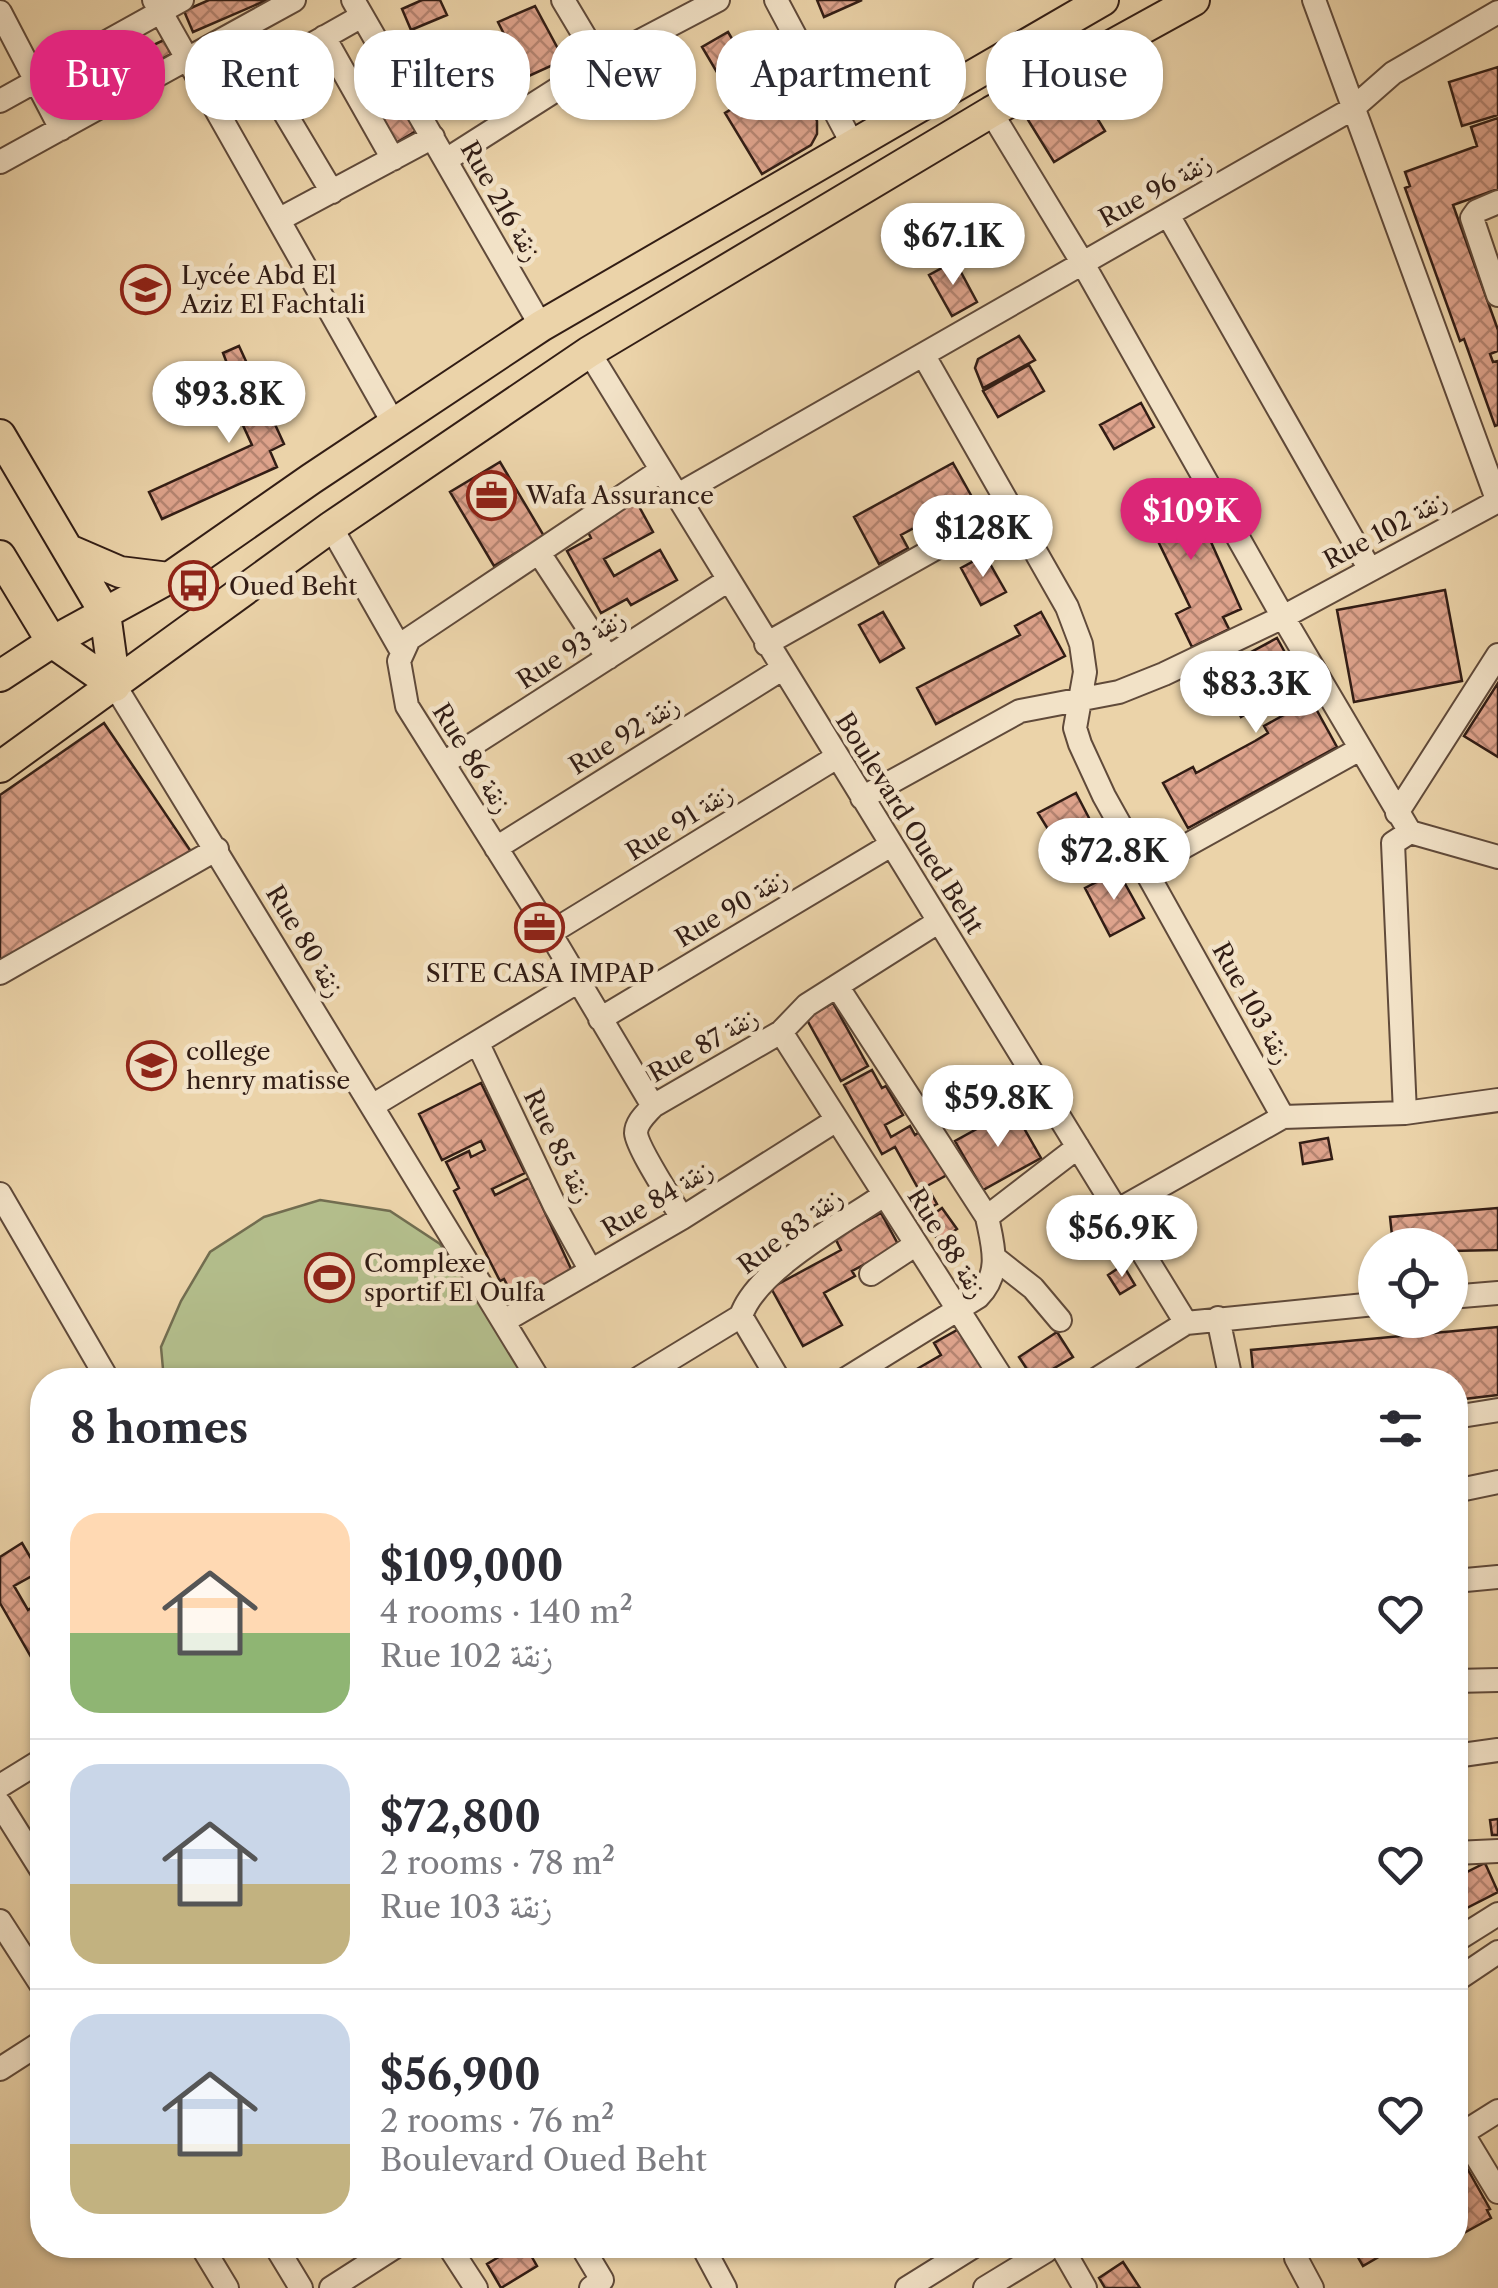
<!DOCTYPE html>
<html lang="en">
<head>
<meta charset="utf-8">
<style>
  body { margin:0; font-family:"Libre Caslon Text",Amiri,serif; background:#f7f7f7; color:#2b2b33; height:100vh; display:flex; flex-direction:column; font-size:38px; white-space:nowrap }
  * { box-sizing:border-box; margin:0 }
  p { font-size:32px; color:#7c7c81 }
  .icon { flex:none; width:55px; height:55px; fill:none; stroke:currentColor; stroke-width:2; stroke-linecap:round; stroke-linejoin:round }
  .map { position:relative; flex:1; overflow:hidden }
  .panel { position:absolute; left:30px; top:1368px; width:1438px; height:890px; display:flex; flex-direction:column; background:#fff; border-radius:40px; box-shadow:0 2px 8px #0004 }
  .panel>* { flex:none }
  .guide { position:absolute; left:30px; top:30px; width:1440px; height:90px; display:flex; gap:20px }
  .buttons { position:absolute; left:1358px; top:1228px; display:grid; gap:20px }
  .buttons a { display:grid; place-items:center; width:110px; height:110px; border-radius:50%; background:#fff; box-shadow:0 2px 8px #0004; font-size:50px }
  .price { position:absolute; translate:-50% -85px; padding:0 22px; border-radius:35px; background:#fff; color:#222; font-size:32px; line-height:65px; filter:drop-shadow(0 2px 5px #0008) }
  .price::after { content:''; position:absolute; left:50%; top:60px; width:30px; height:22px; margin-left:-15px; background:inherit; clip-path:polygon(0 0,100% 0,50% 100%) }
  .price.active { background:#db2777; color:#fff }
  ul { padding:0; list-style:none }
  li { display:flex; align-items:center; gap:30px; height:250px; padding:0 40px }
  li+li { border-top:2px solid #e1e1e2 }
  li span { display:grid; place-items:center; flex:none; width:280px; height:200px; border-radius:30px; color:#555 }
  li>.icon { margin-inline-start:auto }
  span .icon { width:120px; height:120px; fill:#fffc; stroke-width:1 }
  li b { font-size:42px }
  h2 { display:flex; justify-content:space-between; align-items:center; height:120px; padding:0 40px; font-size:42px }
  .pill { padding:0 35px; border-radius:40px; background:#fff; box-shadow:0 2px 8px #0004; font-size:35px; line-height:90px }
  .pill.active { background:#db2777; color:#fff }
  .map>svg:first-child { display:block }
  .pitch { fill:#b3bd8b; stroke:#726d50; stroke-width:2.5 }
  .building { fill:url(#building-cross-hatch); stroke:#321d15; stroke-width:2.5 }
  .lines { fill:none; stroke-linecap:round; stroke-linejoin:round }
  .minor-casing { stroke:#604a3a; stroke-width:26 }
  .major-casing { stroke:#321d15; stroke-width:34 }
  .minor { stroke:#f2e2c7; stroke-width:22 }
  .major { stroke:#ebd3a9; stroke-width:30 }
  .labels { text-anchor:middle; stroke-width:9; stroke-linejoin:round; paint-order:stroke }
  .street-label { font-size:25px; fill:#321d15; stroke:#f2e2c7 }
  .poi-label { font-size:25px; fill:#321d15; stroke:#f2e2c7; text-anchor:start }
</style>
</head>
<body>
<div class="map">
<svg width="1498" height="2288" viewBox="0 0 1498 2288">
  <defs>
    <pattern id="building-cross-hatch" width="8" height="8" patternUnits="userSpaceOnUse" patternTransform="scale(2.5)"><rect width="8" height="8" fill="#dea38c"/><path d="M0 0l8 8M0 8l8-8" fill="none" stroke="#b58471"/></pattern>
  </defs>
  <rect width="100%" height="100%" fill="#ebd3a9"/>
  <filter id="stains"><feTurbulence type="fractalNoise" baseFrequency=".002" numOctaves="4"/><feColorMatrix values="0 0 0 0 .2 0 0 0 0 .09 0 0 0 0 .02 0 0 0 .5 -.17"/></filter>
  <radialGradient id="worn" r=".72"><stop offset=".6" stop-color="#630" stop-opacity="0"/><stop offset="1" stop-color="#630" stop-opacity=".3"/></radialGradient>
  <path class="pitch" d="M320 1200 390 1211 440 1244 533 1380H164L161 1347 181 1301 210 1252 264 1217Z"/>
  <path class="building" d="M209 0H267L193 32 184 11Z
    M422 0H440L447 15 411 30 402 9Z
    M817 0H862L824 17Z
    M535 6 564 60 520 80 506 50 511 48 498 22Z
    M728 32 747 64 721 79 702 47Z
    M164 40 171 54 158 61 151 46Z
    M495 67 504 96 450 113 441 84Z
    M1498 67V115L1462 126 1449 82Z
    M794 71 817 121V134L811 145 762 174 725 113Z
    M83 72 96 95 71 109 58 86Z
    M1071 75 1105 131 1054 162 1020 107Z
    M391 86 416 131 396 143 369 100Z
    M1498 118V189L1453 205 1498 330V351L1490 354 1493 362 1498 361V425L1495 426 1464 339 1460 341 1405 188 1410 186 1405 172 1477 146 1471 127Z
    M955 261 977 302 952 316 929 275Z
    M1019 336 1035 360 983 388 975 368 978 359Z
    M239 346 284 444 270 451 277 467 162 519 149 492 252 445 218 371 228 366 223 353Z
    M1029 365 1044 391 998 417 983 391Z
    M1141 403 1154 427 1114 449 1100 425Z
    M500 462 544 536 494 566 450 492Z
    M953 463 972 497 901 535 908 548 879 564 854 517Z
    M1179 481 1191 506 1194 504 1241 609 1223 617 1229 629 1192 647 1176 614 1190 607 1138 500Z
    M636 501 653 532 604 559 614 576 660 550 677 580 631 605 627 599 601 613 567 551 591 538 586 528Z
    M985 555 1006 592 981 605 961 568Z
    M1445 590 1462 681 1354 702 1337 610Z
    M883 612 904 648 880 662 859 625Z
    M1041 612 1065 656 936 724 917 688 1020 635 1015 626Z
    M1277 638 1337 747 1188 828 1163 783 1193 767 1196 773 1255 741 1268 733 1264 726 1289 712 1284 702 1258 716 1254 709 1241 717 1216 671Z
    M1498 683V757L1464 736Z
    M104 723 192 853 0 965V795Z
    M1076 793 1103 845 1068 862 1038 813Z
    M1118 871 1144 918 1110 936 1085 888Z
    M833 1003 868 1066 841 1081 806 1018Z
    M872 1070 882 1088 886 1086 903 1115 885 1125 891 1137 910 1126 915 1135 924 1129 947 1175 927 1186 937 1204 929 1208 895 1147 882 1154 844 1085Z
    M481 1083 525 1173 492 1189 495 1195 529 1178 573 1273 516 1302 504 1279 500 1281 454 1191 459 1188 446 1162 469 1151 471 1157 485 1150 481 1141 442 1160 419 1114Z
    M1013 1109 1041 1158 983 1190 955 1141Z
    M1328 1138 1332 1159 1303 1164 1300 1143Z
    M942 1208 957 1229 939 1241 924 1221Z
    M1498 1208V1250L1450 1251V1245H1393L1390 1217Z
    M881 1213 899 1246 852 1271 855 1276 824 1293 842 1325 803 1346 771 1288 841 1250 835 1238Z
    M1123 1265 1135 1285 1120 1294 1108 1275Z
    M1498 1327V1395L1455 1400V1380H1254L1251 1350Z
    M959 1329 992 1380H898L941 1355 934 1343Z
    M1057 1332 1073 1357 1034 1380 1019 1357Z
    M22 1543 39 1572 14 1586 28 1610 42 1601V1676L0 1603V1557Z
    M1498 1819V1835H1492L1490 1820Z
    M1485 1863 1498 1892 1455 1914V1878Z
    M1463 2161 1490 2209 1487 2210 1491 2218 1455 2238V2165Z
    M519 2245H525L537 2266 501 2288 487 2264Z
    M1351 2245H1383L1387 2252 1363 2266Z
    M1415 2245H1442L1421 2256Z
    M1123 2262 1140 2288H1105L1099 2278Z"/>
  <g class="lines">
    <defs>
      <path id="minor" d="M154 0 394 424
        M353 0 541 326
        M563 0 600 62
        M776 0 853 145
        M1314 0 1498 502
        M0 12 61 129
        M324 37 393 159
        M261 73 332 192
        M0 101 182 0
        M212 101 362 16
        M991 112 1082 262 1283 617 1410 832
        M446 160 600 62 718 0
        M0 162 294 0
        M1498 202 1477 211 1472 218 1498 295
        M1168 215 1369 568
        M280 219 433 137
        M589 352 1186 1323
        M924 356 1067 607 1081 644 1085 672 1075 728 1080 744 1104 796 1283 1117
        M676 496 1352 109 1393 73 1498 12
        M331 527 401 650
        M539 553 608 658
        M766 644 1009 507
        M115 686 539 1380
        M444 763 727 581
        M862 798 1020 711 1119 692 1164 674 1283 617 1498 501
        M1397 813 1498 655
        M496 848 782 669
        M1146 868 1360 749
        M550 933 837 757
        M0 973 217 849
        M837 986 987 1217C993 1246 1002 1273 978 1297L844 1380
        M600 1019 891 845
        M781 1032 1003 1380
        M478 1044 555 1206 591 1271
        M372 1106 577 982
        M653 1106 550 933 407 706 399 661 409 639 660 471
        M1405 1113 1393 843 1410 832 1498 857
        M0 1194 108 1380
        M1118 1210 1283 1117 1405 1113 1498 1100
        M987 1217 1078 1147
        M682 1218C673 1202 637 1148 636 1133 636 1122 647 1113 653 1106L781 1032 807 1005 938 922
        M996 1259 1033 1288 1060 1320
        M871 1274 915 1245
        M1450 1297 1498 1293
        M741 1316 779 1380
        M1218 1318 1231 1380
        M504 1321 682 1218 835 1121
        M636 1380 741 1316C756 1270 843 1223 884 1195
        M1095 1380 1186 1323 1375 1304
        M1455 1417 1498 1410
        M1455 1491 1498 1482
        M1455 1581 1498 1577
        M1455 1681 1498 1680
        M1455 1756 1498 1750
        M0 1786 42 1760
        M0 1804 42 1871
        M1455 1853 1498 1851
        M0 1921 42 1986
        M1455 1941 1498 1914
        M1455 1981 1498 1952
        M0 2069 42 2042
        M1455 2121 1498 2192
        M1455 2138 1498 2111
        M201 2245 227 2288
        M275 2245 301 2288
        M448 2245 476 2288
        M581 2245 602 2280 591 2288
        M702 2245 725 2288
        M1295 2245 1296 2258 1312 2288
        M1061 2246 1085 2288
        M331 2288 398 2245
        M907 2288 976 2245
        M985 2288 1046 2251"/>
      <path id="major" d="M0 435 105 613 115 686
        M69 550 120 572 169 578
        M0 556 52 642 115 686
        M0 676 52 642 169 578 311 479 541 326 1103 0
        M0 767 331 527 589 352 991 112 1194 0"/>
    </defs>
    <use href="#minor" class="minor-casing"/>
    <use href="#major" class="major-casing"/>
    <use href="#minor" class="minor"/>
    <use href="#major" class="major"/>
  </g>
  <defs>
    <symbol id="school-ring" viewBox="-11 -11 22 22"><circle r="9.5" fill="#f2e2c7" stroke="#8f2418" stroke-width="1.5"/><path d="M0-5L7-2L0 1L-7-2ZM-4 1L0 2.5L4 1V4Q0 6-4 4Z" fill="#8f2418"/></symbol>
    <symbol id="office-ring" viewBox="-11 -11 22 22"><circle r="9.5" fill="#f2e2c7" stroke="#8f2418" stroke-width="1.5"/><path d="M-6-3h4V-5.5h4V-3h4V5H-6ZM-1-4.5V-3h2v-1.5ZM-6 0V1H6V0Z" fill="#8f2418"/></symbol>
    <symbol id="bus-ring" viewBox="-11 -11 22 22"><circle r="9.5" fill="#f2e2c7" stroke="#8f2418" stroke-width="1.5"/><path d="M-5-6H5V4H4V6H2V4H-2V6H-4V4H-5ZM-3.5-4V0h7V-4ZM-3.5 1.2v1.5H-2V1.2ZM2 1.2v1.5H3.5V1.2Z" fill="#8f2418"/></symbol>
    <symbol id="stadium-ring" viewBox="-11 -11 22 22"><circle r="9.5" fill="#f2e2c7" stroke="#8f2418" stroke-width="1.5"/><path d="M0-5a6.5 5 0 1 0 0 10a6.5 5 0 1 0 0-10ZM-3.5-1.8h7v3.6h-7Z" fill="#8f2418"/></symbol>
  </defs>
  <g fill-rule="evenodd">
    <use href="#school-ring" x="118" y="262" width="55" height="55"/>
    <use href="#office-ring" x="464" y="468" width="55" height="55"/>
    <use href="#bus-ring" x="166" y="558" width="55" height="55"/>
    <use href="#office-ring" x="512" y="900" width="55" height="55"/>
    <use href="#school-ring" x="124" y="1038" width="55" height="55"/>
    <use href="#stadium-ring" x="302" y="1250" width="55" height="55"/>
  </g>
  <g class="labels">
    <g class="street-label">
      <text transform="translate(1155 190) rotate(-29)" y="9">Rue 96 زنقة</text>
      <text transform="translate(501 201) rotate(60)" y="9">Rue 216 زنقة</text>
      <text transform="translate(1385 530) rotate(-28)" y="9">Rue 102 زنقة</text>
      <text transform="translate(571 649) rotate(-33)" y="9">Rue 93 زنقة</text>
      <text transform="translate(624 735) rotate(-32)" y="9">Rue 92 زنقة</text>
      <text transform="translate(472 758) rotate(58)" y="9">Rue 86 زنقة</text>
      <text transform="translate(679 822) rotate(-32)" y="9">Rue 91 زنقة</text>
      <text transform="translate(910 823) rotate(58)" y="9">Boulevard Oued Beht</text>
      <text transform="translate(731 908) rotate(-31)" y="9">Rue 90 زنقة</text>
      <text transform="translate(305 941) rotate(59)" y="9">Rue 80 زنقة</text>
      <text transform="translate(1252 1003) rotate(61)" y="9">Rue 103 زنقة</text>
      <text transform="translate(703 1045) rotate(-30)" y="9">Rue 87 زنقة</text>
      <text transform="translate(558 1146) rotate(64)" y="9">Rue 85 زنقة</text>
      <text transform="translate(657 1199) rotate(-31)" y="9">Rue 84 زنقة</text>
      <text transform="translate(790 1231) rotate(-37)" y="9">Rue 83 زنقة</text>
      <text transform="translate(947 1243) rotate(58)" y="9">Rue 88 زنقة</text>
    </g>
    <g class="poi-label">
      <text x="181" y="284">Lycée Abd El<tspan x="181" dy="29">Aziz El Fachtali</tspan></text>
      <text x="526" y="504">Wafa Assurance</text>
      <text x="229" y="595">Oued Beht</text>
      <text x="540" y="982" text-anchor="middle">SITE CASA IMPAP</text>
      <text x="186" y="1060">college<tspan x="186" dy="29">henry matisse</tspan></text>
      <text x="364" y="1272">Complexe<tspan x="364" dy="29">sportif El Oulfa</tspan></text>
    </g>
  </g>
  <rect width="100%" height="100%" filter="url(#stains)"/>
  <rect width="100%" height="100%" fill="url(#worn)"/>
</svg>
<div class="buttons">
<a><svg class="icon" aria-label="locate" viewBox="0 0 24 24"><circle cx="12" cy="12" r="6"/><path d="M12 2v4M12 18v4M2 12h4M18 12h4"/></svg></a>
</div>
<b class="price" style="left:953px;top:288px">$67.1K</b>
<b class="price" style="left:229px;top:446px">$93.8K</b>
<b class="price active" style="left:1191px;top:563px">$109K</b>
<b class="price" style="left:983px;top:580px">$128K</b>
<b class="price" style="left:1256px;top:736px">$83.3K</b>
<b class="price" style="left:1114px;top:903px">$72.8K</b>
<b class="price" style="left:998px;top:1150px">$59.8K</b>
<b class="price" style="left:1122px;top:1280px">$56.9K</b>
<div class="guide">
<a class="pill active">Buy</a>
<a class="pill">Rent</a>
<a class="pill">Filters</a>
<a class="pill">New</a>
<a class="pill">Apartment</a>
<a class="pill">House</a>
</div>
<section class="panel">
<h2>8 homes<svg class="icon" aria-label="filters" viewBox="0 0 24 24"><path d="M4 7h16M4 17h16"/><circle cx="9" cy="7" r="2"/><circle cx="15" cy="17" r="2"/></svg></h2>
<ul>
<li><span style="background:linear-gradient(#ffd9b3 60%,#8fb573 0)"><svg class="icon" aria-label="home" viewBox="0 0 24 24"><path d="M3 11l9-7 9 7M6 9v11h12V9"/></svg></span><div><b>$109,000</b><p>4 rooms · 140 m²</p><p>Rue 102 زنقة</p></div><svg class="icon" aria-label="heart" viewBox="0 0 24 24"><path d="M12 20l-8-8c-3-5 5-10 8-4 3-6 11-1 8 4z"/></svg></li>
<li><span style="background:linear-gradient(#c9d6e8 60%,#c2b280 0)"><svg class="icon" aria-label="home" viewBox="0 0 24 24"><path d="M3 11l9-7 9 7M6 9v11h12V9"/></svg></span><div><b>$72,800</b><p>2 rooms · 78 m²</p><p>Rue 103 زنقة</p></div><svg class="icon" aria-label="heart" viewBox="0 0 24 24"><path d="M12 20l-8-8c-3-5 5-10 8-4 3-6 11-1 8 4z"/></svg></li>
<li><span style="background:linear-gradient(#c9d6e8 65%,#c2b280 0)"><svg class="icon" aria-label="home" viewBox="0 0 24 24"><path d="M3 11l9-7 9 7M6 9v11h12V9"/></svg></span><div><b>$56,900</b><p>2 rooms · 76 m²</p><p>Boulevard Oued Beht</p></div><svg class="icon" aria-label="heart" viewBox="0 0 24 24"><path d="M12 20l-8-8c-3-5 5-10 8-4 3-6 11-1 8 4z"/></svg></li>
</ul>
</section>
</div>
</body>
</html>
